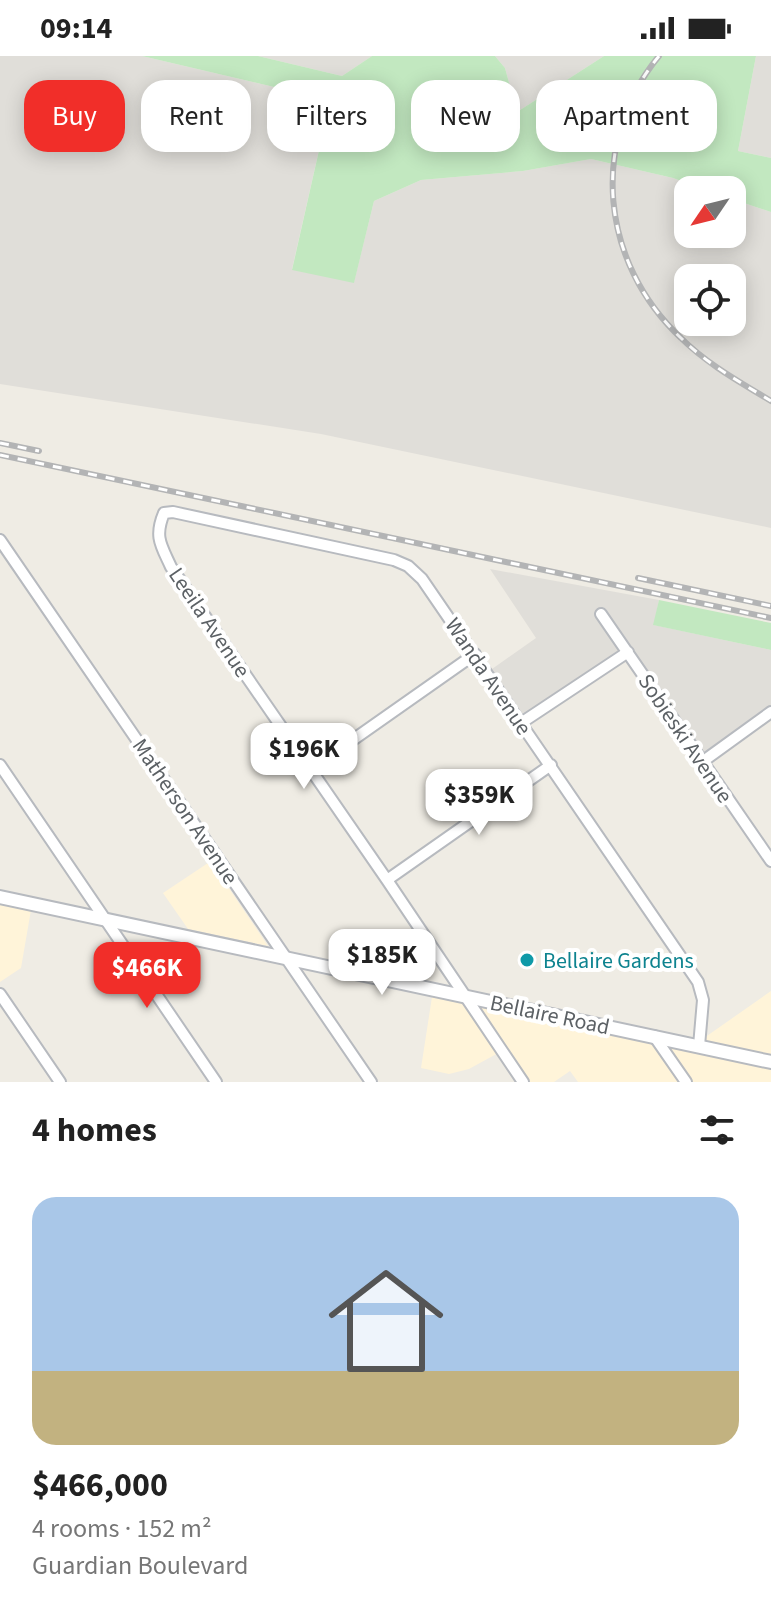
<!DOCTYPE html>
<html lang="en">
<head>
<meta charset="utf-8">
<style>
  body { margin:0; font-family:"Source Sans 3",sans-serif; background:#f2f2f2; color:#222; height:100vh; display:flex; flex-direction:column; font-size:30px; white-space:nowrap }
  * { box-sizing:border-box; margin:0 }
  p { font-size:26px; color:#767676 }
  .icon { flex:none; width:44px; height:44px; fill:none; stroke:currentColor; stroke-width:2; stroke-linecap:round; stroke-linejoin:round }
  .map { position:relative; height:1026px; overflow:hidden }
  .panel { display:flex; flex-direction:column; background:#fff; flex:1 }
  .panel>* { flex:none }
  .top-card { position:absolute; left:24px; top:24px; width:724px; height:72px; display:flex; gap:16px }
  .needle { width:52px; rotate:235deg }
  .tools { position:absolute; left:674px; top:120px; display:grid; gap:16px }
  .tools a { display:grid; place-items:center; width:72px; height:72px; border-radius:16px; background:#fff; box-shadow:0 4px 20px #0003; font-size:40px }
  .price { position:absolute; translate:-50% -68px; padding:0 18px; border-radius:16px; background:#fff; color:#222; font-size:26px; line-height:52px; filter:drop-shadow(0 2px 4px #0008) }
  .price::after { content:''; position:absolute; left:50%; top:48px; width:24px; height:18px; margin-left:-12px; background:inherit; clip-path:polygon(0 0,100% 0,50% 100%) }
  .price.on { background:#f12e29; color:#fff }
  ul { padding:0; list-style:none }
  li { display:grid; align-content:center; gap:16px; height:424px; padding:0 32px }
  li span { display:grid; place-items:center; height:248px; border-radius:24px; color:#555 }
  li>.icon { margin-inline-start:auto }
  span .icon { width:144px; height:144px; fill:#fffc; stroke-width:1 }
  li b { font-size:34px }
  h2 { display:flex; justify-content:space-between; align-items:center; height:96px; padding:0 32px; font-size:34px }
  .tag { padding:0 28px; border-radius:24px; background:#fff; box-shadow:0 4px 20px #0003; font-size:28px; line-height:72px }
  .tag.on { background:#f12e29; color:#fff }
  .status { display:flex; justify-content:space-between; align-items:center; height:56px; padding:0 40px; background:#fff; direction:ltr }
  .status svg { height:22px; fill:currentColor }
  .map>svg:first-child { display:block }
  .commercial { fill:#fff4d9 }
  .industrial { fill:#e0ded9; fill-rule:evenodd }
  .green { fill:#c2e8c0 }
  .lines { fill:none; stroke-linecap:round; stroke-linejoin:round }
  .minor-casing { stroke:#b7babf; stroke-width:14 }
  .tertiary-casing { stroke:#b7babf; stroke-width:16 }
  .minor { stroke:#fff; stroke-width:10 }
  .tertiary { stroke:#fff; stroke-width:12 }
  .rail-casing { stroke:#b3b4b5; stroke-width:6 }
  .rail { stroke:#fff; stroke-width:3; stroke-dasharray:9; stroke-linecap:butt }
  .culture-dot { fill:#0f9aa8; stroke:#fff; stroke-width:3 }
  .labels { text-anchor:middle; stroke-width:8; stroke-linejoin:round; paint-order:stroke }
  .street-label { font-size:22px; fill:#5c6165; stroke:#fff }
  .culture-label { font-size:22px; fill:#0d838f; stroke:#fff; text-anchor:start }
</style>
</head>
<body>
<div class="status"><b>09:14</b><svg viewBox="0 0 49 12"><path d="M0 12V9h3v3zM5 12V6h3v6zM10 12V3h3v9zM15 12V0h3v12zM26 1h20v11H26zM47 4h2v5h-2z"/></svg></div>
<div class="map">
<svg width="771" height="1026" viewBox="0 0 771 1026">
  <rect width="100%" height="100%" fill="#efece4"/>
  <path class="commercial" d="M211 805V806L268 890 188 873 163 837Z
    M0 848 31 854 21 912 0 926Z
    M434 928 502 942 703 987 704 982 771 935V1026H578L570 1015 554 1026H521L500 996 469 1013 449 1018 421 1012Z"/>
  <path class="industrial" d="M0 0H142L312 40 329 50 292 213 354 226 374 145 421 124 523 115 591 103 673 122 706 134H688V178H732V143L771 156V472L321 378 0 328ZM688 222H732V266H688Z
    M258 0H372L342 20Z
    M495 0H604L517 56 505 12Z
    M756 0H771V102L738 95Z
    M490 513 659 544 654 569 771 594V652L698 704 627 601 530 668 492 613 536 582Z"/>
  <path class="green" d="M142 0H258L342 20 372 0H495L505 12 517 56 604 0H756L738 95 771 102V156L732 143V134H706L673 122 591 103 523 115 421 124 374 145 354 227 292 214 329 50 312 40Z
    M659 544 771 567V594L653 569Z"/>
  <g class="lines">
    <defs>
      <path id="minor" d="M0 484 371 1026
        M601 558 771 805
        M521 667 628 596
        M702 706 771 656
        M0 709 216 1026
        M310 714 475 598
        M387 824 551 709
        M0 938 60 1026
        M654 980 686 1026
        M523 1026 387 824 171 511C161 489 154 481 164 457L173 456 394 504 408 510 422 523 698 926 703 944 699 990"/>
      <path id="tertiary" d="M0 841 771 1006"/>
    </defs>
    <use href="#minor" class="minor-casing"/>
    <use href="#tertiary" class="tertiary-casing"/>
    <use href="#minor" class="minor"/>
    <use href="#tertiary" class="tertiary"/>
    <defs>
      <path id="rail" d="M659 0C588 86 601 207 681 282 707 308 740 326 771 345
        M0 387 39 395
        M0 399 771 562
        M638 522 771 550"/>
    </defs>
    <use href="#rail" class="rail-casing"/>
    <use href="#rail" class="rail"/>
  </g>
  <circle class="culture-dot" cx="527" cy="904" r="8"/>
  <g class="labels">
    <g class="street-label">
      <text transform="translate(210 566) rotate(56)" y="8">Leeila Avenue</text>
      <text transform="translate(489 620) rotate(56)" y="8">Wanda Avenue</text>
      <text transform="translate(686 682) rotate(56)" y="8">Sobieski Avenue</text>
      <text transform="translate(186 755) rotate(56)" y="8">Matherson Avenue</text>
      <text transform="translate(550 958) rotate(12)" y="8">Bellaire Road</text>
    </g>
    <g class="culture-label">
      <text x="543" y="912">Bellaire Gardens</text>
    </g>
  </g>
</svg>
<div class="tools">
<a><svg class="needle" viewBox="-14 -14 28 28"><path d="M0-13l5 13h-10z" fill="#e53935"/><path d="M0 13l5-13h-10z" fill="#767676"/></svg></a>
<a><svg class="icon" aria-label="locate" viewBox="0 0 24 24"><circle cx="12" cy="12" r="6"/><path d="M12 2v4M12 18v4M2 12h4M18 12h4"/></svg></a>
</div>
<b class="price" style="left:304px;top:735px">$196K</b>
<b class="price" style="left:479px;top:781px">$359K</b>
<b class="price" style="left:382px;top:941px">$185K</b>
<b class="price on" style="left:147px;top:954px">$466K</b>
<div class="top-card">
<a class="tag on">Buy</a>
<a class="tag">Rent</a>
<a class="tag">Filters</a>
<a class="tag">New</a>
<a class="tag">Apartment</a>
</div>
</div>
<section class="panel">
<h2>4 homes<svg class="icon" aria-label="filters" viewBox="0 0 24 24"><path d="M4 7h16M4 17h16"/><circle cx="9" cy="7" r="2"/><circle cx="15" cy="17" r="2"/></svg></h2>
<ul>
<li><span style="background:linear-gradient(#a9c7e8 70%,#c2b280 0)"><svg class="icon" aria-label="home" viewBox="0 0 24 24"><path d="M3 11l9-7 9 7M6 9v11h12V9"/></svg></span><div><b>$466,000</b><p>4 rooms · 152 m²</p><p>Guardian Boulevard</p></div></li>
</ul>
</section>
</body>
</html>
